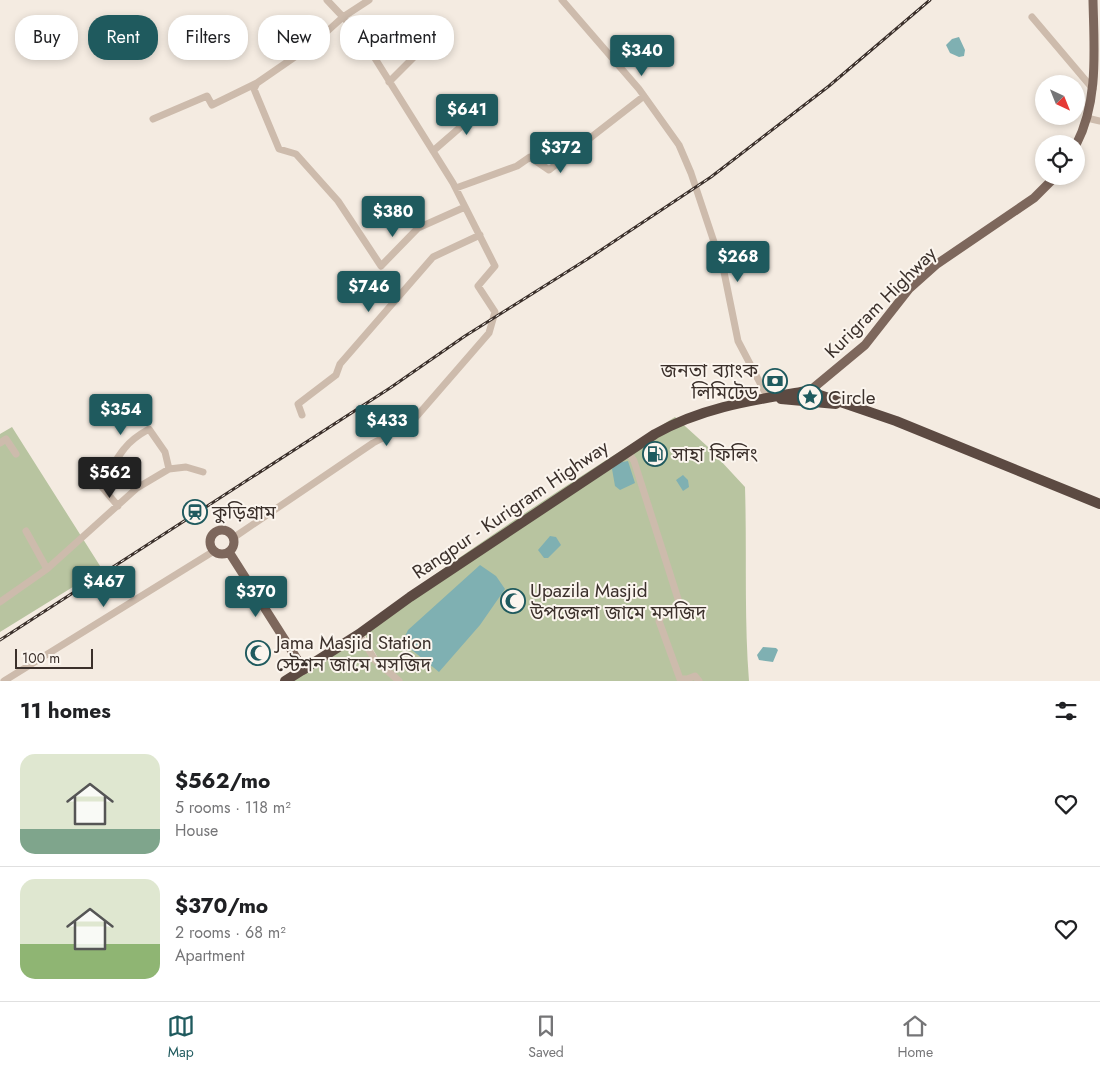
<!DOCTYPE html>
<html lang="en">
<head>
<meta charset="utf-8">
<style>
  body { margin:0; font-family:Jost,"Noto Sans Bengali",sans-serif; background:#f2f2f2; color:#202124; height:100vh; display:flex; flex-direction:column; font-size:19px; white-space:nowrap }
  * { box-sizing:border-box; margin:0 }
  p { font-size:16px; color:#757577 }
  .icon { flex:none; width:28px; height:28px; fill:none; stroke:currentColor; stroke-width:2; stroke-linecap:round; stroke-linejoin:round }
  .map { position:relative; height:681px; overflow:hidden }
  .panel { display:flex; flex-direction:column; background:#fff; flex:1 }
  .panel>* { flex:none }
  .hud { position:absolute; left:15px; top:15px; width:500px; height:45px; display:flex; gap:10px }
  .needle { width:32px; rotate:137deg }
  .tools { position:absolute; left:1035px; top:75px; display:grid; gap:10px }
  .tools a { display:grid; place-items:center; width:50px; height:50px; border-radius:50%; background:#fff; box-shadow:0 2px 8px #0003; font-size:25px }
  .scale { position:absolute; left:15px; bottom:12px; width:78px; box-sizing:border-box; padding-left:5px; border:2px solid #3b302b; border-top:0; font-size:14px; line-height:18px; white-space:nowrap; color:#3b302b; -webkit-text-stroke:4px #fbf5ee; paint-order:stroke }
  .price { position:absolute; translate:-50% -42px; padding:0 11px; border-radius:5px; background:#1f5a5e; color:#fff; font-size:16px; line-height:32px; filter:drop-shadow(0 1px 2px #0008) }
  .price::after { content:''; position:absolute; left:50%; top:30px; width:15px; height:11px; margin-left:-8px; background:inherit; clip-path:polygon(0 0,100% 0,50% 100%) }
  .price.active { background:#222; color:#fff }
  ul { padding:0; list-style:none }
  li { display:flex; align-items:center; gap:15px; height:125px; padding:0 20px }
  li+li { border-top:1px solid #e0e0e0 }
  li span { display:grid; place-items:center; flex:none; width:140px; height:100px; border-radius:15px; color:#555 }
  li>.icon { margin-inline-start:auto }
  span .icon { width:60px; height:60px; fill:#fffc; stroke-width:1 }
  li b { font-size:21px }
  h2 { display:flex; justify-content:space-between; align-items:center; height:60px; padding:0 20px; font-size:21px }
  .chip { padding:0 18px; border-radius:20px; background:#fff; box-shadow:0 2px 8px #0003; font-size:18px; line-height:45px }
  .chip.active { background:#1f5a5e; color:#fff }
  .tabs { display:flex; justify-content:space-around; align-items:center; height:70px; border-top:1px solid #e0e0e0; background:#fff; font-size:14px; color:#757577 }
  .tabs a { display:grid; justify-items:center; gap:2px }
  .tabs .active { color:#1f5a5e }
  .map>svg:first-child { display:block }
  .green { fill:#b8c4a0 }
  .water { fill:#7fb0b2 }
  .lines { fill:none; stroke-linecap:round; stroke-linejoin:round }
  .minor { stroke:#cdbbac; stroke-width:7 }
  .major { stroke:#7d675c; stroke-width:9 }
  .highway { stroke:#5c4a42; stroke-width:10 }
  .rail-casing { stroke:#3b302b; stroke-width:3 }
  .rail { stroke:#fbf5ee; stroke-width:1; stroke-dasharray:4; stroke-linecap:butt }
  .labels { text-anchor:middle; stroke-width:4; stroke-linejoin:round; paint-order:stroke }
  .street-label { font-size:19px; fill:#3b302b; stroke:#fbf5ee }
  .poi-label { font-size:19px; fill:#3b302b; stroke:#fbf5ee; text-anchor:start }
</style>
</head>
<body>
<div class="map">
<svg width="1100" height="681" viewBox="0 0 1100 681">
  <rect width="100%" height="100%" fill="#f4ebe1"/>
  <path class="green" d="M675 417 707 446 745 487C747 552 744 616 749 681H288L353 635 384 669 361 628C462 553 568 483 675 417Z
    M12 427 102 569 0 632V434Z"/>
  <path class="water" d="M959 37 965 50 964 56 959 57 950 53 946 45 952 39Z
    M628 461 635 483 620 490 615 486 612 469 617 463Z
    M683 475 688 480 689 487 683 491 676 480Z
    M550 536 556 537 561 545 548 558H544L538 550Z
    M480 565 496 576 505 589 480 625 439 672 402 642 408 630Z
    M763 647 776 648 778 650 773 662 759 660 757 655Z"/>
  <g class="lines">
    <path class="minor" d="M369 0 343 17 312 45 257 83 254 89 279 149 296 154 338 201 381 266 418 228 465 207
      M562 0 639 89 679 145 691 173 724 272 738 341 768 398
      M1032 17 1093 89
      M389 82 431 40
      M464 108 462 109 471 118
      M1087 118 1100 121
      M153 119 207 96 212 105 257 83
      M433 151 487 104
      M456 188 517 166 530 157 549 170 644 96
      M302 415 298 404 336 375 340 364 433 257 480 235
      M0 443 6 439 16 454
      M628 452 634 461 679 602V606L663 614 659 621 680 679H687L695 676 699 681
      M118 506 102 487V478C111 470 116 459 124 449 130 441 140 434 149 429L165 452 169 469
      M26 531 47 569 137 488 169 469 186 467 203 472
      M233 538 373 443 410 424 489 333 495 312 478 286 495 266 453 183 361 36 327 0
      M0 602 47 569
      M359 634 375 660 399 681
      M4 681 214 551"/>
    <path class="major" d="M1076 145C1099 101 1094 49 1093 0
      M806 394 865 345 909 289 937 264 1034 198 1056 176
      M210 542a12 12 0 1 1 24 0a12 12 0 1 1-24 0Z
      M229 552 304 670"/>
    <path class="highway" d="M781 399 836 404
      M285 681 359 634 410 597 655 434C703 407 754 400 807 391L817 394 896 421 1100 504"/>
    <defs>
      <path id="rail" d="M0 640 390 388 465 336 589 258 711 177 829 86 930 0"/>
    </defs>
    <use href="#rail" class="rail-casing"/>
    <use href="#rail" class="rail"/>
  </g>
  <defs>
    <symbol id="bank-ring" viewBox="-11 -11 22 22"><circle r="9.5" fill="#fbf5ee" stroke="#1f5a5e" stroke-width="1.5"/><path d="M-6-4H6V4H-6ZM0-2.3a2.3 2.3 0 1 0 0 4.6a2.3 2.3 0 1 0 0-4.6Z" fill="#1f5a5e"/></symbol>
    <symbol id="sight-ring" viewBox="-11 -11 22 22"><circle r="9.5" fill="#fbf5ee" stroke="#1f5a5e" stroke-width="1.5"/><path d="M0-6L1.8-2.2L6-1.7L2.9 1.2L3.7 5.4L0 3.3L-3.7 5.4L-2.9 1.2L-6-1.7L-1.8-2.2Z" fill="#1f5a5e"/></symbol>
    <symbol id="fuel-ring" viewBox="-11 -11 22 22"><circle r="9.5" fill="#fbf5ee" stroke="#1f5a5e" stroke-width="1.5"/><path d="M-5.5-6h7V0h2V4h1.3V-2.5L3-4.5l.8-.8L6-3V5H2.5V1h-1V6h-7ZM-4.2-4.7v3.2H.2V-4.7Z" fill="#1f5a5e"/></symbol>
    <symbol id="station-ring" viewBox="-11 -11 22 22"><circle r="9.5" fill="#fbf5ee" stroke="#1f5a5e" stroke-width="1.5"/><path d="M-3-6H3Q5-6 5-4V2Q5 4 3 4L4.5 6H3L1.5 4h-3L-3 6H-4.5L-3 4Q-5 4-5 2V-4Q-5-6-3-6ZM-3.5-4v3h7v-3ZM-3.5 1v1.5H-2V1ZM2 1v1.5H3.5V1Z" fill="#1f5a5e"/></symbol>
    <symbol id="mosque-ring" viewBox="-11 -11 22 22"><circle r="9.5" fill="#fbf5ee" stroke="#1f5a5e" stroke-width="1.5"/><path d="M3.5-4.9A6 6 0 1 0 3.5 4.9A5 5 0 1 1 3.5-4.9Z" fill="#1f5a5e"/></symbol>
  </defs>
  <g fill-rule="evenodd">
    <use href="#bank-ring" x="761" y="367" width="28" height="28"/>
    <use href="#sight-ring" x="796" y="383" width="28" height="28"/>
    <use href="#fuel-ring" x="641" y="440" width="28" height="28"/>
    <use href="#station-ring" x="181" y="498" width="28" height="28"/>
    <use href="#mosque-ring" x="499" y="587" width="28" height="28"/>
    <use href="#mosque-ring" x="244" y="639" width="28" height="28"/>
  </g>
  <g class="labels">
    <g class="street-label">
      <text transform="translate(880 302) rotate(-45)" y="7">Kurigram Highway</text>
      <text transform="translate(510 509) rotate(-34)" y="7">Rangpur - Kurigram Highway</text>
    </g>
    <g class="poi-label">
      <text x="758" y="377" text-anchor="end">জনতা ব্যাংক<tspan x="758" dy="22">লিমিটেড</tspan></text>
      <text x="828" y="404">Circle</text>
      <text x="672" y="461">সাহা ফিলিং</text>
      <text x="212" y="519">কুড়িগ্রাম</text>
      <text x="530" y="597">Upazila Masjid<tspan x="530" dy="22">উপজেলা জামে মসজিদ</tspan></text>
      <text x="276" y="649">Jama Masjid Station<tspan x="276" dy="22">স্টেশন জামে মসজিদ</tspan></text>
    </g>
  </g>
</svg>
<div class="tools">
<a><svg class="needle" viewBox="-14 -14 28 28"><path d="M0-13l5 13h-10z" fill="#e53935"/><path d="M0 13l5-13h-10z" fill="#757577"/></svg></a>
<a><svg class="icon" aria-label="locate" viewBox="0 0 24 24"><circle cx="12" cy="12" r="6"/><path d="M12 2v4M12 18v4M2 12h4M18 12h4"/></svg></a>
</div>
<div class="scale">100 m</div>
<b class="price" style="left:642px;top:77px">$340</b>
<b class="price" style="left:467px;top:136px">$641</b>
<b class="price" style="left:561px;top:174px">$372</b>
<b class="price" style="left:393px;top:238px">$380</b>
<b class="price" style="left:738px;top:283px">$268</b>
<b class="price" style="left:369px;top:313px">$746</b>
<b class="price" style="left:121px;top:436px">$354</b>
<b class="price" style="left:387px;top:447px">$433</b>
<b class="price active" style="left:110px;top:499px">$562</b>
<b class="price" style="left:104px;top:608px">$467</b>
<b class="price" style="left:256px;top:618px">$370</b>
<div class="hud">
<a class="chip">Buy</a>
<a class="chip active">Rent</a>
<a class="chip">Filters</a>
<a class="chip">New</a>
<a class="chip">Apartment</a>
</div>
</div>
<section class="panel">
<h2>11 homes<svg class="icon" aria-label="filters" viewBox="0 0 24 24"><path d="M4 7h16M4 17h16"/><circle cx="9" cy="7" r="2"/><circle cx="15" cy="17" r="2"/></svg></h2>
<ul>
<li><span style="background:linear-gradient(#dfe7d0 75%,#7fa58c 0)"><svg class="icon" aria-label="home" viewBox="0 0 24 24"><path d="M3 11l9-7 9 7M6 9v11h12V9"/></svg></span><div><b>$562/mo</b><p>5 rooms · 118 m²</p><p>House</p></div><svg class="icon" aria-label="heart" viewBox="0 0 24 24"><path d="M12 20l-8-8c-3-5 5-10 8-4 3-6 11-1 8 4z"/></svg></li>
<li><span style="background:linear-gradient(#dfe7d0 65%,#8fb573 0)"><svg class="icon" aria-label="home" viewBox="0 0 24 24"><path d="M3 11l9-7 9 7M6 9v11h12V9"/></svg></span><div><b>$370/mo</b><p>2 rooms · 68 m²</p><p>Apartment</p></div><svg class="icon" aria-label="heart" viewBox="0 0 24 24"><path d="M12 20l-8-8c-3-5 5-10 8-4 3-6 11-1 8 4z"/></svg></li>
</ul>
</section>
<nav class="tabs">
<a class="active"><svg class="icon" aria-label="map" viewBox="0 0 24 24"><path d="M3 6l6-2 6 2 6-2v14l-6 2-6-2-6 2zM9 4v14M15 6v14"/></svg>Map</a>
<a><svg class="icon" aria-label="saved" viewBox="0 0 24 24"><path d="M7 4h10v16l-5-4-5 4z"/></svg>Saved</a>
<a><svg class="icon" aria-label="home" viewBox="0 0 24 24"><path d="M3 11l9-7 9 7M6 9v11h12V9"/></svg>Home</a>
</nav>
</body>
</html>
